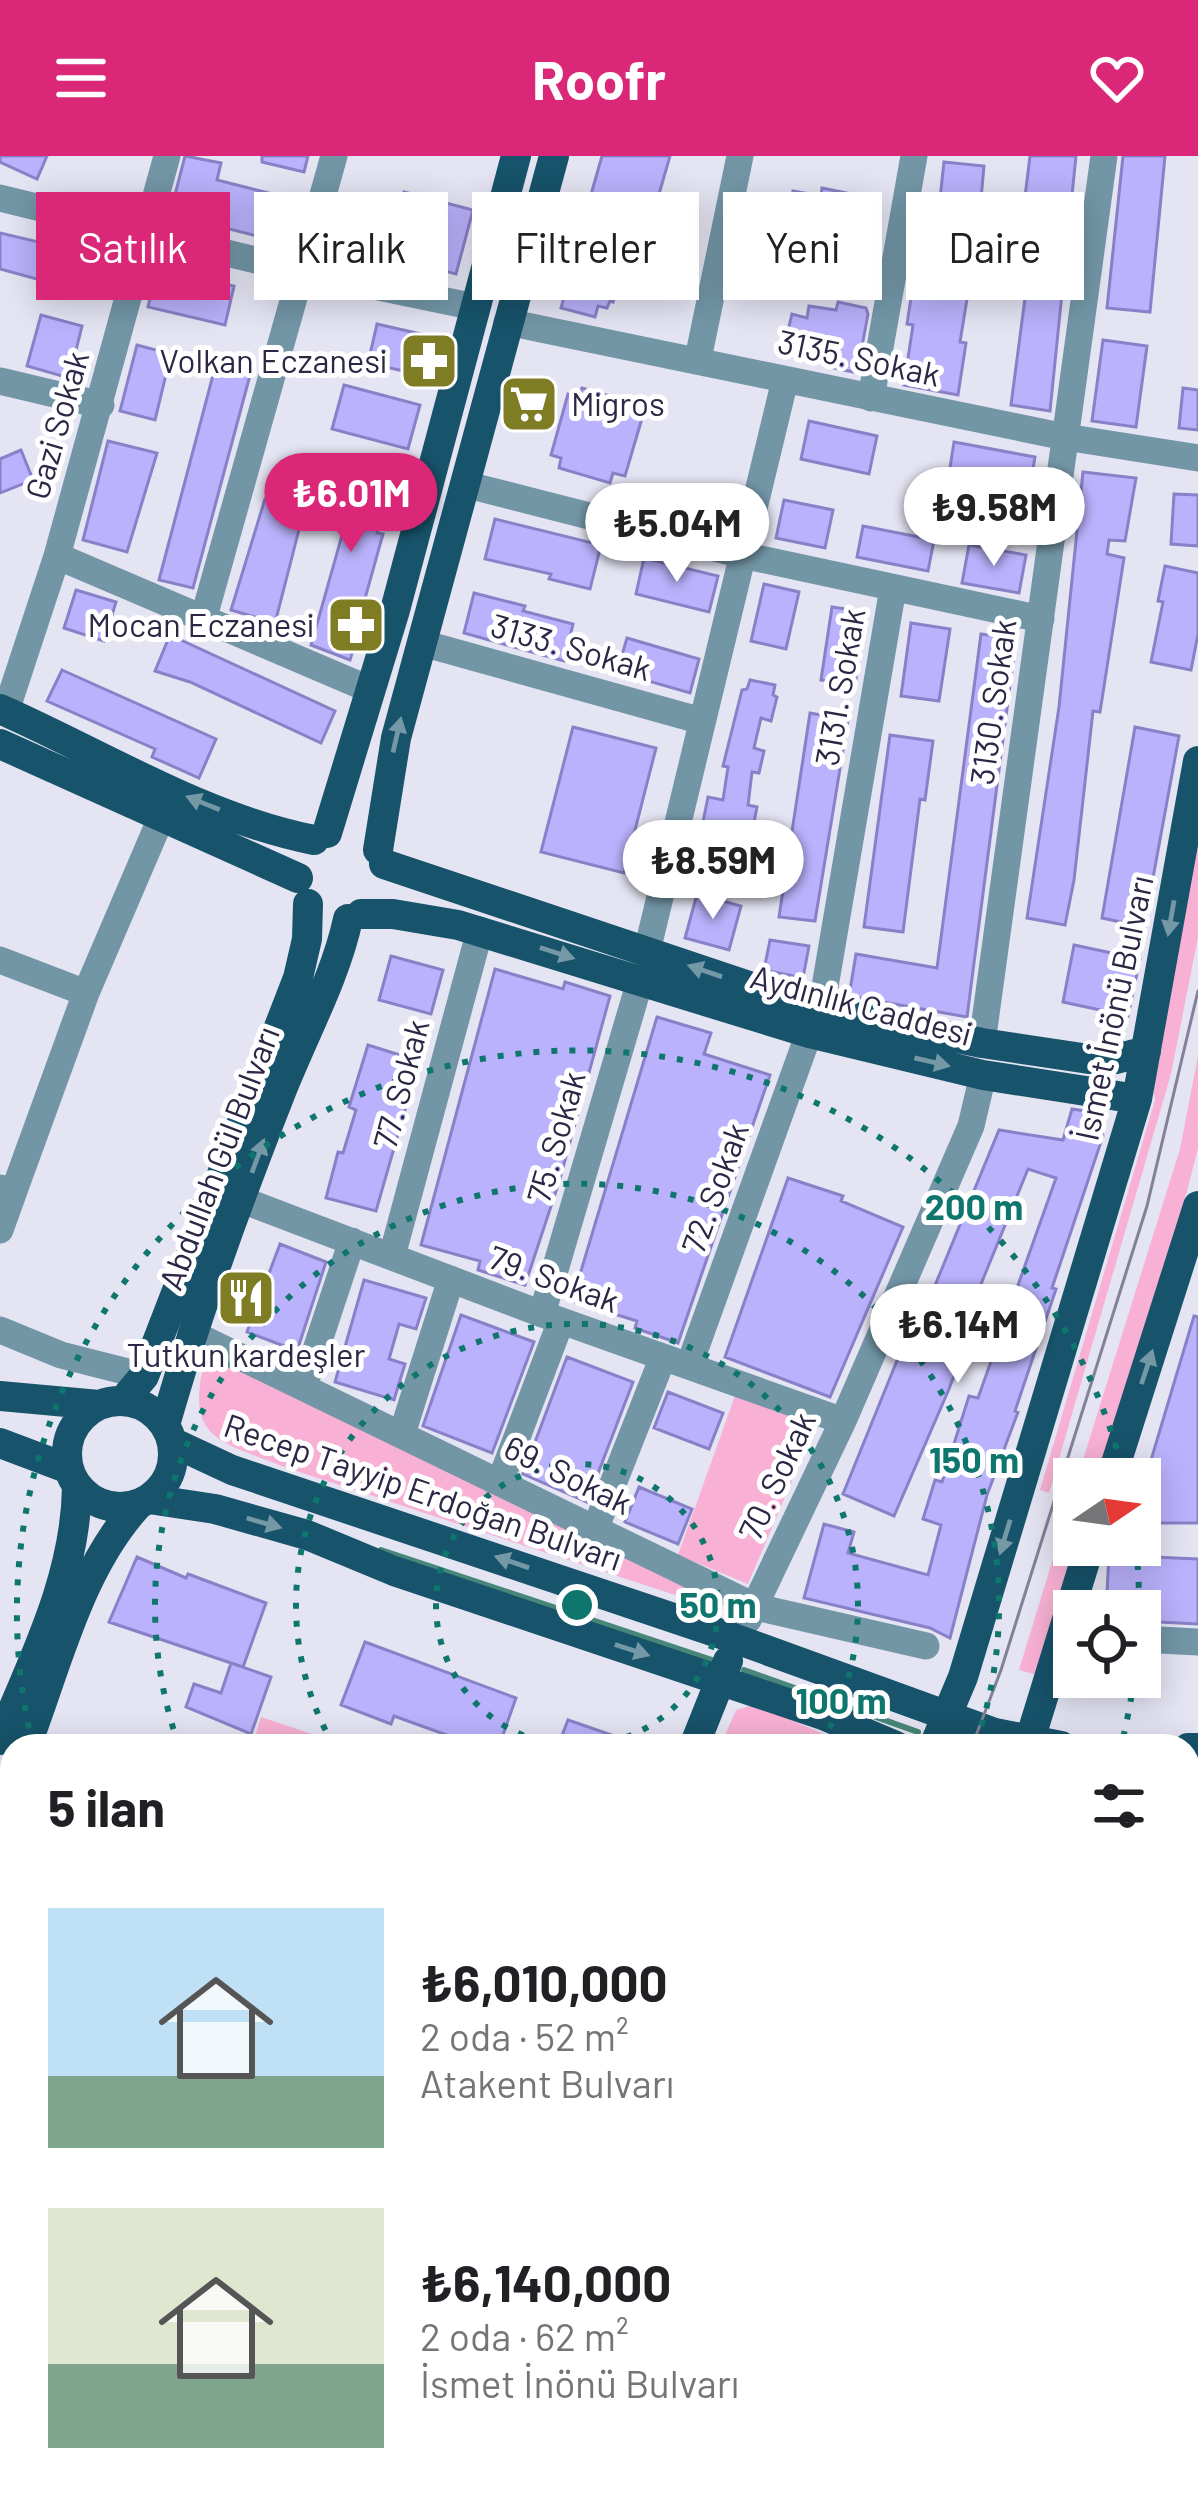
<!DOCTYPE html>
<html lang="tr">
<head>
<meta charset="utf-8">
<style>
  body { margin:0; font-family:Barlow,sans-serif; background:#f6f6f6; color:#202124; height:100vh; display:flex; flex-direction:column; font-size:45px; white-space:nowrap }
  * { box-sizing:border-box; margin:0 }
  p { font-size:39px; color:#757577 }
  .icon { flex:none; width:66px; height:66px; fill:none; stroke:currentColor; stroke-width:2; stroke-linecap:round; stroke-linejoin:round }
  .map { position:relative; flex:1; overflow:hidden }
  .side { position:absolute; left:0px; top:1578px; width:1200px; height:768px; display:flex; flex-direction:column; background:#fff; border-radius:36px 36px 0 0; box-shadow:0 6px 30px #0003 }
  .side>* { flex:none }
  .guide { position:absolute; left:36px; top:36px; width:1128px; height:108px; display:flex; gap:24px }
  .needle { width:78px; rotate:77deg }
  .buttons { position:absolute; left:1053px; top:1302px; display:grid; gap:24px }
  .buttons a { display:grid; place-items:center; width:108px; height:108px; border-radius:0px; background:#fff; box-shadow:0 6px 30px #0003; font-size:60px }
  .price { position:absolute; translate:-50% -102px; padding:0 27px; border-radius:42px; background:#fff; color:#222; font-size:39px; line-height:78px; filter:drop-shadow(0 3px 6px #0008) }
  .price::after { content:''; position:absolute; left:50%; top:72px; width:36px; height:27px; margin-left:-18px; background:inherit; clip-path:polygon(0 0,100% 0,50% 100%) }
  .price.active { background:#db2777; color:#fff }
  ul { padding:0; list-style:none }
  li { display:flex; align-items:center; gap:36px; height:300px; padding:0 48px }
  li span { display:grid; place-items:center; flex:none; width:336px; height:240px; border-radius:0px; color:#555 }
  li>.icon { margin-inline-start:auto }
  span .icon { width:144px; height:144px; fill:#fffc; stroke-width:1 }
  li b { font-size:51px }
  h2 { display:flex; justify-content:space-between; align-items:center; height:144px; padding:0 48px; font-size:51px }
  .tag { padding:0 42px; border-radius:0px; background:#fff; box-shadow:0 6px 30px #0003; font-size:42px; line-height:108px }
  .tag.active { background:#db2777; color:#fff }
  header { display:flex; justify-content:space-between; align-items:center; height:156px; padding:0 48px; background:#db2777; color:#fff; font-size:54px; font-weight:700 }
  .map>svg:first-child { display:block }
  .green { fill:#f8b1d4 }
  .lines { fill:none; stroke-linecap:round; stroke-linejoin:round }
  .stream { stroke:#478678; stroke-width:6 }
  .building { fill:#bab2fc; stroke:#8981c7; stroke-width:3 }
  .minor { stroke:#7396a7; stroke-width:27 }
  .major { stroke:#17536a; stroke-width:30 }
  .tram { stroke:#838197; stroke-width:3 }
  .oneway { fill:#7498a6 }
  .ring { fill:none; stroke:#0f766e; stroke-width:6; stroke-dasharray:6 12 }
  .labels { text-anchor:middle; stroke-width:10; stroke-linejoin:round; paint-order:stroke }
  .street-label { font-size:33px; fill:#2b2744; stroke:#fff }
  .poi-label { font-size:33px; fill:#2b2744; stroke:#fff; text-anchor:end }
  .centre { fill:#0f766e; stroke:#fff; stroke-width:6 }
  .ring-label { font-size:36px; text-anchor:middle; font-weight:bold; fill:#0f766e; stroke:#fff; stroke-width:10; stroke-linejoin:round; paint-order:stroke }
</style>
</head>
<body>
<header><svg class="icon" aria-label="menu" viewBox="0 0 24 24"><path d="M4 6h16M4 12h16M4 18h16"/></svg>Roofr<svg class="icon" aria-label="heart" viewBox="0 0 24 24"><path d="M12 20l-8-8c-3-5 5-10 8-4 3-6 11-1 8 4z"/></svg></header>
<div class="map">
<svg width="1198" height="2346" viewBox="0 0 1198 2346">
  <rect width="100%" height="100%" fill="#e4e4f3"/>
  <path class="green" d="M1198 673V781L1171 918 1049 1337 1040 1334 1155 944 1153 929Z
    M1198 900V992L1173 1089 1098 1323H1077L1180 993Z
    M206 1199 340 1257 574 1372 722 1450 727 1456 284 1311C215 1283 184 1283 206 1199Z
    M736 1237 816 1268 748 1428 678 1399Z
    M1074 1334V1389H1078L1037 1519 1019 1514Z
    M753 1549 766 1553 851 1590H720L736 1554Z
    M261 1561 321 1581 319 1590H252Z"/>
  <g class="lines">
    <path class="stream" d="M381 1394 712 1504
      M744 1514 918 1576
      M1188 1612H1198"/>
  </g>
  <path class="building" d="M0 0H47L37 23 0 6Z
    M185 0 221 7 217 24 296 44 285 87 170 58Z
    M262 0H308L304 16 262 6Z
    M602 0H670L651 66 588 49Z
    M1030 0H1076L1050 255 1011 249 1035 66 1022 65Z
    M1123 0H1165L1150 156 1107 152Z
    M944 6 984 10 978 76 960 186 966 187 958 239 904 229 913 169 907 168 915 116 925 118 932 69 937 70Z
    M822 32 851 38 850 43 855 44 844 99 838 98V102L810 96 812 85 769 73 776 43 790 46 793 35 821 40Z
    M404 36 473 54 456 118 388 100Z
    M0 77 98 100 88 137 0 113Z
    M580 84 614 93 611 105 620 107 618 114 622 115 613 146 610 145 607 152 598 150 595 161 561 152Z
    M157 112 234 130 225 169 148 151Z
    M838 146 866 152 868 158 858 212 854 211 853 216 825 210 827 199 785 187 792 158 807 162 809 150 836 154Z
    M41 159 82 170 69 222 27 210Z
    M377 168 438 182 430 221 368 207Z
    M1103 184 1147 190 1136 271 1092 265Z
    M137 189 171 198 155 264 120 255Z
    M218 200 253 208 193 432 159 424Z
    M344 229 420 249 408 293 332 273Z
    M582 232 634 247 631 256 643 259 625 320 613 317 610 327 559 312 561 302 551 299 568 238 579 241Z
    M1183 232 1198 234V274L1179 272Z
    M809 265 877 280 869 318 801 303Z
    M108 285 157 297 127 396 83 384Z
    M954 286 1035 301 1026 355 946 337Z
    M21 294 33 324 0 337V303Z
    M323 303 392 323 377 377 383 378 364 446 367 447 350 504 311 489 352 344 314 333Z
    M1083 316 1136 322 1125 385 1109 384 1107 398 1124 402 1100 556 1093 555 1074 724 1065 769 1027 762 1059 551Z
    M1174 338 1198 339V390L1171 388Z
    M265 343 304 354 275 467 231 454Z
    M784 344 833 354 825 392 776 382Z
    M495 363 601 389 590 433 549 423 551 418 485 403Z
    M863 370 934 384 928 415 857 401Z
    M969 389 1026 399 1019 437 962 427Z
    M644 402 718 420 709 456 636 438Z
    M1165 410 1198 417V478L1191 514 1151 506 1163 446 1158 445Z
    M764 428 799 436 786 493 751 485Z
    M76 434 116 446 104 485 64 472Z
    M474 437 525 450 523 455 573 468 564 505 464 477Z
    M832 451 866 456 855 529 821 524Z
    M911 467 950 473 939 545 901 540Z
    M981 478 1016 483 967 861 849 840 856 798 937 812Z
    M170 479 335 555 321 587 190 526 155 515Z
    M627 482 699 503 690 537 617 516Z
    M62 514 216 583 199 622 152 601 155 593 47 545Z
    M750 524 775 529 773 539 777 541 771 565 761 562 754 592 764 595 759 617 752 616 748 649 757 651 751 682 702 671 708 641 723 644 728 611 723 610 742 534 747 533Z
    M810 557 848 564 815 765 779 761Z
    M573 571 656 592 624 717 541 696Z
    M1135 571 1179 580 1144 771 1102 762Z
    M890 579 933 585 925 644 920 643 903 776 864 771Z
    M697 738 741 750 729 794 685 782Z
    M770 784 809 790 803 822 764 814Z
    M1074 789 1140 803 1128 860 1063 846Z
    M391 800 443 814 431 858 379 844Z
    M495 813 563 833 565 826 610 840 559 1026 525 1129 478 1114 480 1105 421 1089Z
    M657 861 711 877 704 898 770 919 678 1187 635 1172 637 1165 572 1145Z
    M368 889 419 905 376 1055 326 1042 338 996 343 997 356 954 349 951Z
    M1072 953 1099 957 1103 980 1052 1132 1056 1133 1015 1255 1018 1256 987 1339 950 1482 930 1472 804 1442 824 1368 854 1376 848 1397 928 1419 941 1369 923 1363 935 1324 942 1326 969 1240 978 1242 1056 1022 1028 1013 961 1177 969 1180 949 1233 894 1360 843 1338 896 1207 917 1159 922 1161 999 974 1063 984Z
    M788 1022 843 1040 841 1045 903 1071 830 1241 725 1201Z
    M280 1088 326 1106 297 1195 247 1176Z
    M364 1124 426 1142 416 1173 399 1168 389 1203 405 1208 394 1244 335 1226Z
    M461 1159 534 1186 492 1297 423 1270Z
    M1194 1160 1198 1161V1367H1140V1341Z
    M567 1201 633 1226 587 1346 523 1318Z
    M668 1236 723 1257 709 1293 654 1272Z
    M639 1331 692 1353 678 1388 625 1366Z
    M1109 1399 1198 1403V1468L1140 1465V1455H1106Z
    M137 1401 186 1422 188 1418 266 1447 243 1511 109 1466Z
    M365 1486 516 1542 499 1590H477L394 1560 391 1568 341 1549Z
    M231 1507 271 1521 251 1578 186 1551 194 1528 221 1537Z
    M1082 1521H1131L1130 1539 1081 1537Z
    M568 1564 635 1587V1590H558Z"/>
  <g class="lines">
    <path class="minor" d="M0 42 301 115 475 151
      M507 166 1065 281 1198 302
      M698 203 740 0
      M0 225 101 249
      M871 242 914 0
      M464 328 742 399 1041 463
      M57 400 371 534
      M203 464 334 0
      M422 487 702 565
      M6 555 57 400 167 0
      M647 795 785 224
      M0 804 86 837
      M821 854 893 432
      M982 887 1104 0
      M0 1032 14 1035 86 837 161 662
      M242 1044 542 1158 843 1265
      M0 1074 14 1035
      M392 1100 480 774
      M542 1158 640 825
      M0 1174 61 1199 144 1220
      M191 1177 756 1451 926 1490
      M689 1210 809 877
      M304 1230 352 1085
      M402 1278 451 1123
      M500 1326 561 1165
      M596 1371 663 1201
      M748 1464 843 1265 971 970 983 919
      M1140 1483 1198 1486
      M1188 1767 1198 1770
      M1188 1945 1198 1949
      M0 2055 12 2024
      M0 2103 12 2107
      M1188 2128 1198 2132
      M0 2277 12 2280
      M1188 2286 1198 2289
      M251 2334 300 2346
      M945 2337 972 2346"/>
    <path class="major" d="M0 553C102 598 203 662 314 684
      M0 588 298 722
      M327 677 395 454 516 0
      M378 694 396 582 554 0
      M384 708 821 854 982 887 1089 903H1116L1146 895
      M361 758H393L458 769 809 877 983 919 1137 943
      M0 1240 99 1249
      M67 1298a53 53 0 1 1 106 0a53 53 0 1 1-106 0Z
      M123 1245 144 1220 298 822 307 783 308 748
      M165 1269C197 1156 238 1045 281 936 303 880 336 820 348 763
      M172 1286 232 1314 736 1483 995 1577 1061 1590
      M0 1287 69 1313
      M1111 1323 1198 1050
      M149 1343 215 1353 307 1379 394 1415 823 1559 896 1590
      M0 1584C34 1502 76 1421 77 1330
      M26 1590C57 1510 79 1412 139 1348
      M694 1590 728 1505
      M934 1590 963 1521 1137 943 1198 605
      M1028 1590 1090 1389
      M1188 1592H1198
      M1188 1631H1198
      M0 1654 12 1625
      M1188 1705 1198 1676
      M362 2346 370 2334
      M577 2346 582 2334
      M666 2346 672 2334
      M942 2346 946 2334"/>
    <path class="tram" d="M972 1590 1001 1514 1147 1050 1198 835
      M632 2346 638 2334"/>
  </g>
  <defs><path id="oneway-solid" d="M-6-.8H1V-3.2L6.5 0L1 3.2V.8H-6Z" transform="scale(3)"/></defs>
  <g class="oneway">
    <use href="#oneway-solid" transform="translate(397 579) rotate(-77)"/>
    <use href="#oneway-solid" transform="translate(203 647) rotate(-158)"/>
    <use href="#oneway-solid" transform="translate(1171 762) rotate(100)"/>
    <use href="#oneway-solid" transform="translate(557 797) rotate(18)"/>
    <use href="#oneway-solid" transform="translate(705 815) rotate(-161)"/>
    <use href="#oneway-solid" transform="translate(932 906) rotate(13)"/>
    <use href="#oneway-solid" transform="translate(258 1000) rotate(-70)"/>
    <use href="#oneway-solid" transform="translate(1147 1211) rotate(-72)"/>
    <use href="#oneway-solid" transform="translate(264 1367) rotate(16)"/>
    <use href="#oneway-solid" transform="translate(1005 1381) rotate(107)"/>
    <use href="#oneway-solid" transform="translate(512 1406) rotate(-161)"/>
    <use href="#oneway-solid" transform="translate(632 1494) rotate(18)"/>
  </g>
  <g class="ring">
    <path d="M576 1590A141 141 0 1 1 578 1590"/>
    <path d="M334 1590A281 281 0 1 1 820 1590"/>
    <path d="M179 1590A422 422 0 1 1 975 1590"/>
    <path d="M1134 1522A562 562 0 0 1 1121 1590M33 1590A562 562 0 1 1 1125 1323M1136 1390A562 562 0 0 1 1139 1454"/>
  </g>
  <defs>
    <symbol id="pharmacy-square" viewBox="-11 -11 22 22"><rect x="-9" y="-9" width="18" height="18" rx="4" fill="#7e7d24" stroke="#fff"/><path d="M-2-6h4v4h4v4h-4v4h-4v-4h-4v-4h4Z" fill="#fff"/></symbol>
    <symbol id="supermarket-square" viewBox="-11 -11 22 22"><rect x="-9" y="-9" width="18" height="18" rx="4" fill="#7e7d24" stroke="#fff"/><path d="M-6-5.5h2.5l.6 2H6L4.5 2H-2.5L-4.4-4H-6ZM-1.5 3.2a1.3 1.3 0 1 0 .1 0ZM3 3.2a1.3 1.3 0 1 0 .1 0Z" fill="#fff"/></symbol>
    <symbol id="restaurant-square" viewBox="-11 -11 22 22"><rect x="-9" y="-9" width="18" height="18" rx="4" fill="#7e7d24" stroke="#fff"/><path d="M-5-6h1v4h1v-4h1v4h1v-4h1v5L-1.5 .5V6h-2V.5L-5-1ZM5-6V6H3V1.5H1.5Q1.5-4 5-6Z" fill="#fff"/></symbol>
  </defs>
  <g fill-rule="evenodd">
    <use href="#pharmacy-square" x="396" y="172" width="66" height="66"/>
    <use href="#supermarket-square" x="496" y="215" width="66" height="66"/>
    <use href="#pharmacy-square" x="323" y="436" width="66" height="66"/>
    <use href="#restaurant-square" x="213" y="1109" width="66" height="66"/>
  </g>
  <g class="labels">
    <g class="street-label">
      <text transform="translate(859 202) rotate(12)" y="12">3135. Sokak</text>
      <text transform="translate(57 269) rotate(-74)" y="12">Gazi Sokak</text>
      <text transform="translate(571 491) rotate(16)" y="12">3133. Sokak</text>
      <text transform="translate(840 531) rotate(-80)" y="12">3131. Sokak</text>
      <text transform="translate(993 546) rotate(-82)" y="12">3130. Sokak</text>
      <text transform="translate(861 849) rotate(15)" y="12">Aydınlık Caddesi</text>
      <text transform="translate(1114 852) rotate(-78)" y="12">İsmet İnönü Bulvarı</text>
      <text transform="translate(401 928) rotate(-75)" y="12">77. Sokak</text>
      <text transform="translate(556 981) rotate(-74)" y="12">75. Sokak</text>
      <text transform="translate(219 1002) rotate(-69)" y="12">Abdullah Gül Bulvarı</text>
      <text transform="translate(715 1032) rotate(-70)" y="12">72. Sokak</text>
      <text transform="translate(554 1123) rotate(20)" y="12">79. Sokak</text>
      <text transform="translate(568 1319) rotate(26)" y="12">69. Sokak</text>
      <text transform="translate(777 1320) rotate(-65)" y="12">70. Sokak</text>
      <text transform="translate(423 1336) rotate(19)" y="12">Recep Tayyip Erdoğan Bulvarı</text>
    </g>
    <g class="poi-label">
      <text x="387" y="217">Volkan Eczanesi</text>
      <text x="571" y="260" text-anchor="start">Migros</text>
      <text x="314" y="481">Mocan Eczanesi</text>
      <text x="246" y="1211" text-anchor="middle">Tutkun kardeşler</text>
    </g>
  </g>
  <circle cx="577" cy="1449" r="18" class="centre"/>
  <g class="ring-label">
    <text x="974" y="1064">200 m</text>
    <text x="974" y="1317">150 m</text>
    <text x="718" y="1462">50 m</text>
    <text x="841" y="1558">100 m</text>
  </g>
</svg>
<div class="buttons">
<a><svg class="needle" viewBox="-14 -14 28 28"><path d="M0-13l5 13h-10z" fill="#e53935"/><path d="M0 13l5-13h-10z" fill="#757577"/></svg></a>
<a><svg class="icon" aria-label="locate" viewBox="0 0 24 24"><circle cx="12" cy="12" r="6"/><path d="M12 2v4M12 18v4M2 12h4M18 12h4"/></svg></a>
</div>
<b class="price active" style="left:351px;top:399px">₺6.01M</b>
<b class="price" style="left:994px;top:413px">₺9.58M</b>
<b class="price" style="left:677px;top:429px">₺5.04M</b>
<b class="price" style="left:713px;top:766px">₺8.59M</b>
<b class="price" style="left:958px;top:1230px">₺6.14M</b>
<div class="guide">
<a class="tag active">Satılık</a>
<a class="tag">Kiralık</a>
<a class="tag">Filtreler</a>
<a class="tag">Yeni</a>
<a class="tag">Daire</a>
</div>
<section class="side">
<h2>5 ilan<svg class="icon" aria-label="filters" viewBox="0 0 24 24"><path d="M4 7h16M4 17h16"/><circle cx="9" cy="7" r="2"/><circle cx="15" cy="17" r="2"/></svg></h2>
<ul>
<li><span style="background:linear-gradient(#bfe0f5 70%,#7fa58c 0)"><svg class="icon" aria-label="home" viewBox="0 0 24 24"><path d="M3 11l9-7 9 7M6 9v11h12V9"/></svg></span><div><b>₺6,010,000</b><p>2 oda · 52 m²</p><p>Atakent Bulvarı</p></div></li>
<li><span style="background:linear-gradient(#dfe7d0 65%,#7fa58c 0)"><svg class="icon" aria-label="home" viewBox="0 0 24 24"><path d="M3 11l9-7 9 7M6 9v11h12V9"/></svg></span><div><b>₺6,140,000</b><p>2 oda · 62 m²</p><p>İsmet İnönü Bulvarı</p></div></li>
</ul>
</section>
</div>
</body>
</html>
